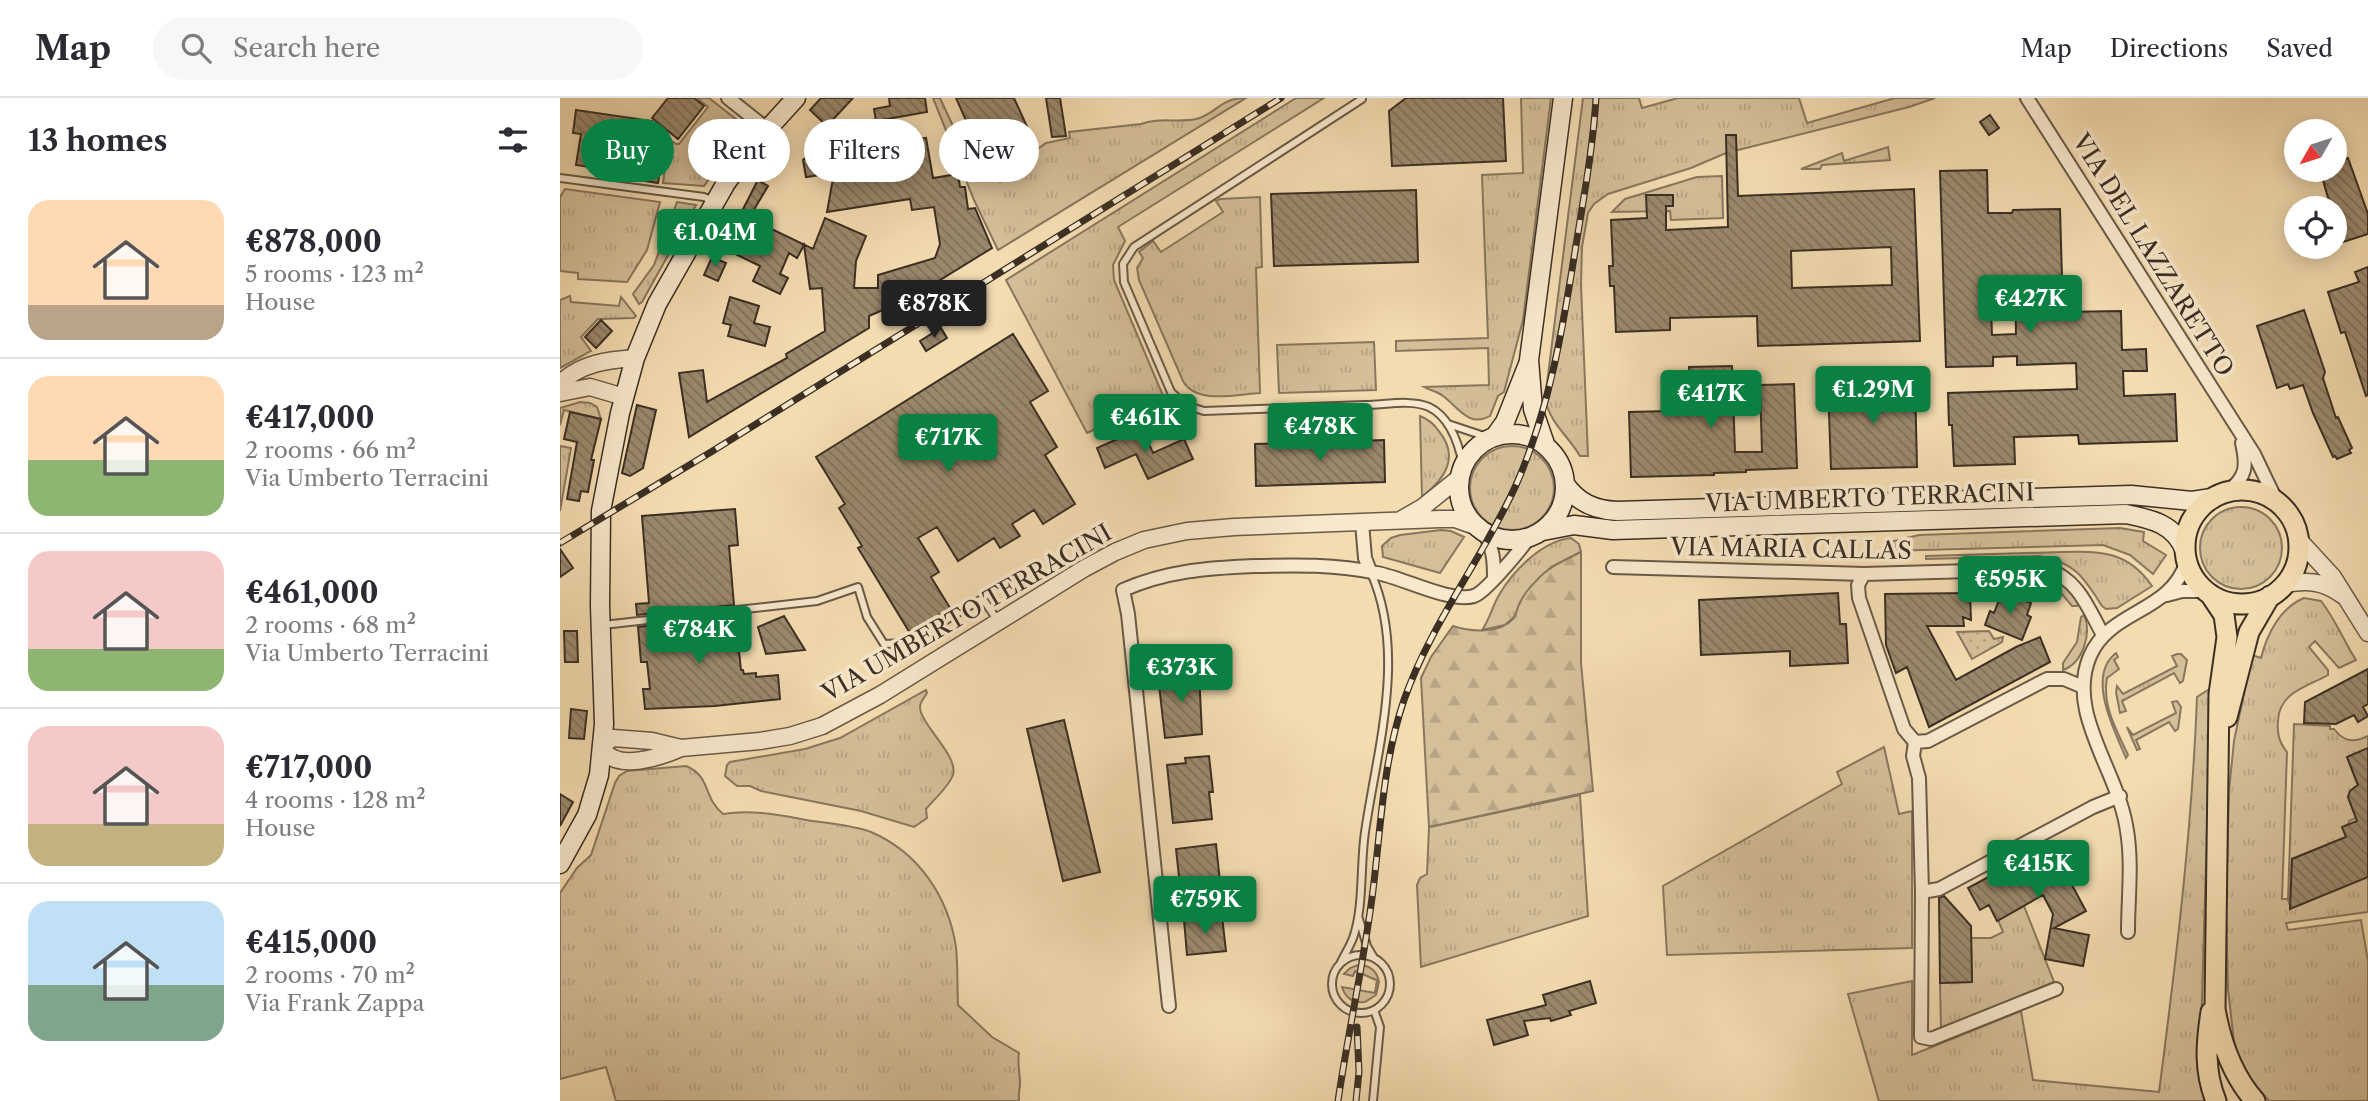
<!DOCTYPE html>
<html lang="en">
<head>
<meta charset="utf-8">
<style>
  body { margin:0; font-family:"Libre Caslon Text",serif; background:#f7f7f7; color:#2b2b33; height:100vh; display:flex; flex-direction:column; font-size:26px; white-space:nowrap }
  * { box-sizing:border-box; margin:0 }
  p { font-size:23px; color:#7c7c81 }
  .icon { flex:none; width:38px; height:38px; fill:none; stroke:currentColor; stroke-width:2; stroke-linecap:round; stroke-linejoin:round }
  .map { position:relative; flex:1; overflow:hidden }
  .side { display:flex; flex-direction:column; background:#fff; width:560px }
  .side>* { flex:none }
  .guide { position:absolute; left:21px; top:21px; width:665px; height:63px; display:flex; gap:14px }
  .needle { width:46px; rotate:231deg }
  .controls { position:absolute; left:1724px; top:21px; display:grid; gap:14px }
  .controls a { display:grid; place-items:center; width:63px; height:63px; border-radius:50%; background:#fff; box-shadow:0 4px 18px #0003; font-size:35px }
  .price { position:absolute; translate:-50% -60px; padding:0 16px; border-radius:7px; background:#0b8043; color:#fff; font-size:23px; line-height:46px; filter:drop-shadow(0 2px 4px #0008) }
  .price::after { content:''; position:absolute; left:50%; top:42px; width:21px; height:16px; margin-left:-10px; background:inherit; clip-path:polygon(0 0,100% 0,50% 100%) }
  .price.active { background:#222; color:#fff }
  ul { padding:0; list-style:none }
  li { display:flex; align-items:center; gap:21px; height:175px; padding:0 28px }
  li+li { border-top:2px solid #e1e1e2 }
  li span { display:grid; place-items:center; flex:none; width:196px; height:140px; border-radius:21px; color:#555 }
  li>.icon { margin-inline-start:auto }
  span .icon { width:84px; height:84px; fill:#fffc; stroke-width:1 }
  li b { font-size:30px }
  h2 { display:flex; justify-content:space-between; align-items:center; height:84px; padding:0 28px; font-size:30px }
  .pill { padding:0 24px; border-radius:32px; background:#fff; box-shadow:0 4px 18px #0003; font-size:24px; line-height:63px }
  .pill.active { background:#0b8043; color:#fff }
  header { display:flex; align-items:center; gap:42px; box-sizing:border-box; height:98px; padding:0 35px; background:#fff; border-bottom:2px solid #e1e1e2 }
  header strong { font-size:33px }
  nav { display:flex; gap:38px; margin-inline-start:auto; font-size:24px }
  .search { width:490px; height:63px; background:#f7f7f7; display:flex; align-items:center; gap:18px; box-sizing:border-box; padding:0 24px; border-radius:38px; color:#7c7c81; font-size:26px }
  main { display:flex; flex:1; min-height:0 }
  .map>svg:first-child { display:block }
  .grass { fill:url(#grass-tufts); stroke:#88775e; stroke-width:2 }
  .forest { fill:url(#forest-firs); stroke:#88775e; stroke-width:2 }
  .garden { fill:url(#garden-dots); stroke:#88775e; stroke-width:2 }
  .building { fill:url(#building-back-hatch); stroke:#3b2f24; stroke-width:2; fill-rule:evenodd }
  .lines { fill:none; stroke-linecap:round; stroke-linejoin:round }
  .service-casing { stroke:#695a47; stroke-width:10 }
  .minor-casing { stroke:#695a47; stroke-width:16 }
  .tertiary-casing { stroke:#695a47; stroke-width:19 }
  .secondary-casing { stroke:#3b2f24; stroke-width:21 }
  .primary-casing { stroke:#3b2f24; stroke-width:23 }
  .service { stroke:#f8e8cc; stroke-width:6 }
  .minor { stroke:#f8e8cc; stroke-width:12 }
  .tertiary { stroke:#f8e8cc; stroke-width:16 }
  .secondary { stroke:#f8e8cc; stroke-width:18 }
  .primary { stroke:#f4dcb1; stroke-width:19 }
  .rail-casing { stroke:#3b2f24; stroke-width:7 }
  .rail { stroke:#f8e8cc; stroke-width:4.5; stroke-dasharray:13; stroke-linecap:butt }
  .labels { text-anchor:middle; stroke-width:7; stroke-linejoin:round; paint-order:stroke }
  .street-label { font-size:24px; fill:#3b2f24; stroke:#f8e8cc }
</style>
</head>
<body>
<header>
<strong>Map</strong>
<div class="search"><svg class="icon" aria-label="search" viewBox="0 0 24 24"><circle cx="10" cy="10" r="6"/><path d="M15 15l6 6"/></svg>Search here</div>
<nav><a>Map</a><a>Directions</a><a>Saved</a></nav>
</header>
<main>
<section class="side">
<h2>13 homes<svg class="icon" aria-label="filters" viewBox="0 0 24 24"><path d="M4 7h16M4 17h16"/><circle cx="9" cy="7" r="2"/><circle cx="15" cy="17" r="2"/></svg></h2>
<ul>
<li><span style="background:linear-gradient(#ffd9b3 75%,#b9a48a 0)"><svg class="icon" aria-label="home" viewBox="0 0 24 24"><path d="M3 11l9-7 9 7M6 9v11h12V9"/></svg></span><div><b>€878,000</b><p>5 rooms · 123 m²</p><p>House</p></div></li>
<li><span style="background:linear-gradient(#ffd9b3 60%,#8fb573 0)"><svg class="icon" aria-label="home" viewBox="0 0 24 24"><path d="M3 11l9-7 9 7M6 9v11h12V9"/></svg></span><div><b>€417,000</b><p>2 rooms · 66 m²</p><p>Via Umberto Terracini</p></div></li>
<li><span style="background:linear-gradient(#f6c9c9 70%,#8fb573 0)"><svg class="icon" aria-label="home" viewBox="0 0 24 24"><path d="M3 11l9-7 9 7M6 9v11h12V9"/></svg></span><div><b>€461,000</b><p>2 rooms · 68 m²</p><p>Via Umberto Terracini</p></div></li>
<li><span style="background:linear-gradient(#f6c9c9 70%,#c2b280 0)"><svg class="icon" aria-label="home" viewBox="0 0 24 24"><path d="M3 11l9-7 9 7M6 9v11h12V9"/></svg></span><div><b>€717,000</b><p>4 rooms · 128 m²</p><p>House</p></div></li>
<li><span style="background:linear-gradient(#bfe0f5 60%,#7fa58c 0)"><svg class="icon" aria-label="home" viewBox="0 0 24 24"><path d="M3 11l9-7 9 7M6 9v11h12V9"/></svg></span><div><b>€415,000</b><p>2 rooms · 70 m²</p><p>Via Frank Zappa</p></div></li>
</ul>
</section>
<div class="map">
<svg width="1808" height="1003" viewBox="0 0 1808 1003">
  <defs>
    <pattern id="grass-tufts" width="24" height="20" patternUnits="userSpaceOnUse" patternTransform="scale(1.75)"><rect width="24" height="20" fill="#d5bf99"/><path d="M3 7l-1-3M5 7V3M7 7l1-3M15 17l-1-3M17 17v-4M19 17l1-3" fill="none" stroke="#b8a484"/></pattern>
    <pattern id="forest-firs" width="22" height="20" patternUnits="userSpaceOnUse" patternTransform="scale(1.75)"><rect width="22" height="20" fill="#d5bf99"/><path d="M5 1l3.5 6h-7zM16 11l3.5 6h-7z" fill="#b8a484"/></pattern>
    <pattern id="garden-dots" width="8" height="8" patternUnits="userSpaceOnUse" patternTransform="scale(1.75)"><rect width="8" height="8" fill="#d5bf99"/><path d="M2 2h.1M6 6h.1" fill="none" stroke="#b8a484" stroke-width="1.8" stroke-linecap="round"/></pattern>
    <pattern id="building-back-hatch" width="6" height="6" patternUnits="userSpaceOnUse" patternTransform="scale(1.75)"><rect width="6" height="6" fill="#9b896d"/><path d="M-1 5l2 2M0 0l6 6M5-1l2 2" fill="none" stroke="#807059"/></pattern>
  </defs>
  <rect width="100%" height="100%" fill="#f4dcb1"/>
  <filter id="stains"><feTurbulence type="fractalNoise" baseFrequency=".00286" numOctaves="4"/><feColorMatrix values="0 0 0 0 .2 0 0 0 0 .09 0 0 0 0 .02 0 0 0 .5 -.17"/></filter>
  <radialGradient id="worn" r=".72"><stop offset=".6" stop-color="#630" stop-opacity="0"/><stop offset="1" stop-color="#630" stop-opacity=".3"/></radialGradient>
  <path class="grass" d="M137 0H149L177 22 169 54 144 88 103 85 105 70 92 68 96 38 99 34 116 46H119L148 9Z
    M373 0H380L417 80 434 74 440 84 444 82 440 72 461 63 486 45 510 40 509 34 581 26C598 19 618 25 636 21 657 16 659 0 686 0L438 152 414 102Z
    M736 0H764L558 129 565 143 553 167 554 182 604 300 527 335 446 182Z
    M961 0H991L963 222 944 294 938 298 930 318C909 330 898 309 883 298 877 293 869 292 864 289L929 287 928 250 836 253V243L928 240 922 77 963 75Z
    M1023 0H1079L1082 10 1118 0H1239L1247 25 1335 0H1375L1349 9 1166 55 1131 70 1048 96 1034 106 1028 115 1022 149 1021 187 1028 358H1020C1007 336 991 327 985 301Z
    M1328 49 1330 62 1262 67 1260 71H1241L1282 55 1284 63Z
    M1162 78 1163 120 1111 122 1110 113 1052 114 1065 101 1137 79Z
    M5 91 100 104 87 152 67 184 18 181V175L0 173V99Z
    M700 99 702 169 696 170 700 295C678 296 636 307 623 283L579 182 577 170 583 160 579 154 593 143 601 154 663 114 656 103 660 101Z
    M117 104 136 107 82 204 79 206 73 196 94 167Z
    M10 198 11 204 59 208 61 199 76 218 74 220 38 221 21 239 31 253 0 270V202Z
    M814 244 816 292 719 295 717 247Z
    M20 304 30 305 37 309 41 321 4 312 0 327V310Z
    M860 318C868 321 873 325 878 332 900 358 886 380 862 399Z
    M910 390a42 42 0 1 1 84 0a42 42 0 1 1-84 0Z
    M0 348 11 350 0 413Z
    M1640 450a41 41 0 1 1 82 0a41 41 0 1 1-82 0Z
    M1560 430 1584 434 1583 443 1606 457 1593 476 1570 457 1543 447 1327 453 1326 445 1359 437Z
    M881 432 891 433 904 439 880 475 823 459 822 448 831 440 840 437Z
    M1011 440 1019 446 1021 454 991 469 960 504 955 518 945 527 922 532C930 521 932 509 939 497 953 473 982 443 1011 440Z
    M1502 454C1541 453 1568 453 1592 488L1557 510 1546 511 1542 508C1524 480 1515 464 1479 458L1366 461V458Z
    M1484 478C1501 482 1511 491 1519 506L1517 508H1512L1502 496 1484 484Z
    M1744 500 1761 503C1776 522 1783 542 1796 562L1779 570 1755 543 1749 549 1768 572V577C1747 589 1719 594 1718 623 1717 636 1719 644 1727 654L1722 801H1728L1734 626 1770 628V631H1774C1784 644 1794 645 1808 638V650L1787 659 1798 688 1791 692 1788 699 1796 720 1789 723 1786 739 1732 761 1730 801 1728 802 1731 810 1808 779V814L1726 825 1728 832 1801 822 1808 863V1003H1709L1691 982 1678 957 1674 944 1668 891 1666 811 1669 693 1674 643 1692 557 1701 560C1707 536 1720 510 1744 500Z
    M1524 517C1532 535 1523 565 1503 572V565L1517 544 1521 519Z
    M1556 555 1558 559 1554 562 1559 571 1547 580C1542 608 1557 633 1568 657L1566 660C1554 632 1526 578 1556 555Z
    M1617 556H1621L1627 562 1623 583 1620 585 1614 575 1562 603 1566 613 1560 615 1556 594 1557 588 1563 596 1617 568 1612 558Z
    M366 592 367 595C364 600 360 604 360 609 360 626 399 658 393 677 388 690 375 700 366 711L367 720 354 729 301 713 201 693 190 688H177L165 678 167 667 170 664 245 651 280 640Z
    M1648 592 1651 595 1640 969 1649 1003H1319L1288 896 1352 883V957L1461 913 1473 982 1599 994C1616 863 1632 732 1637 599Z
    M1617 603 1621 609 1618 631 1615 633 1609 624 1576 642 1580 651 1577 652 1567 629 1573 637 1616 615 1612 604Z
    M1324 649 1339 716 1352 713V850L1107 857 1103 788 1282 686 1277 674Z
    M126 668C151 678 143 700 163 716 194 711 223 718 253 723 269 725 296 728 311 734 358 754 388 798 396 849 398 868 397 888 398 907L432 939 459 955C457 966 460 974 460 985 460 991 458 996 459 1003H56L46 969 0 981V795L17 770 31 757 55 685 59 678 67 673Z
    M1020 697 1028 818 861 869 857 787 860 780 867 776 869 729Z
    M1464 808 1494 884 1381 930 1380 885 1412 884 1411 840H1431L1443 834 1438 822Z
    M798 867C810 867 817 873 819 884L816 897 805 904C793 905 786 901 782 889L815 895 817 882C809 880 803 875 795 873L793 878 784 876 790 870Z"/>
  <path class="forest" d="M1021 454V565L1033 693 869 729 861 580 871 559 893 528C911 534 940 536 954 520 957 515 957 509 960 505 963 497 970 489 976 483 988 469 1005 462 1021 454Z"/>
  <path class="garden" d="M55 41 77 44 72 81 50 78Z
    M1429 533 1434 541 1443 539 1442 544 1412 561 1397 534Z"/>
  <path class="building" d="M108 0H134L144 8 118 41 92 20Z
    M261 0H293L267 28 250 12Z
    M329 0H365L367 14 316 23 314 11 330 8Z
    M396 0H454L469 33 420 54Z
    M486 0H500L506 38 492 39Z
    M846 0H943L946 63 832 68 829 13Z
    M16 12 92 23 86 70 100 72 98 85 72 81 77 44 50 40 48 58H45L43 71 16 67 21 36 13 35Z
    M1430 17 1439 30 1429 37 1420 24Z
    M1166 37H1176L1178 98 1354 91 1360 243 1198 248 1197 218 1110 220V232L1056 234 1054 188H1050L1049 168H1053L1051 122 1087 120 1086 97H1113V108H1106V132L1168 129ZM1331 149 1332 187 1232 190 1231 153Z
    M366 40 373 80 398 76 400 89H405L408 111 415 110 432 150 364 192V194L309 218V230L129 339 119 275 143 272 147 304 227 260 226 256 265 233 262 190 250 191 244 147 237 160 229 155 220 176 228 180 220 196 193 183 200 168 163 150 198 82 208 88 189 120 253 151 265 120 306 138 296 163 294 190H318V177L375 160 380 146 374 109 352 112 350 101 267 114 274 75 246 79 243 62 256 51 276 48V53Z
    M1788 60 1808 116V136L1783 144 1774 119V110H1771L1760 72H1774V65Z
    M1427 72 1428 115H1452L1453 112 1500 111 1503 214 1561 213 1562 252 1586 251 1587 273H1563L1564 298 1615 296 1617 343 1519 346 1518 337 1454 339 1455 366 1394 368 1392 327H1389L1388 295 1517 291 1516 265 1457 267V258L1433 259V268L1386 269 1380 73ZM1455 183 1456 236 1432 237 1430 184Z
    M856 92 858 164 714 168 711 96Z
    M152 159 166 165 158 183 144 177Z
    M1808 169V297L1806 298 1785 234 1781 235 1768 194 1799 184 1795 174Z
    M170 199 199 208 194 225 210 229 205 248 168 238 171 227 163 225Z
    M1744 212 1765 274 1763 280 1776 320 1778 319 1792 350 1789 352 1791 355 1777 361 1775 358 1773 359 1753 315 1743 287 1730 291 1728 286 1717 290 1697 228Z
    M41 222 52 233 36 250 25 239Z
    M381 230 387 240 366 253 360 243Z
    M453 236 488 293 470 304 497 349 485 357 515 406 483 426 474 412 452 426 460 438 440 450 434 440 398 463 377 429 358 440 379 474 371 479 390 510 350 535 298 450 302 448 279 410 285 406 256 359Z
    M1172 268 1175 354H1202L1200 287 1234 286 1237 370 1186 372V374L1154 375V377L1071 379 1069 314 1109 313 1108 291 1130 290 1129 269Z
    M1355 284 1357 369 1271 371 1268 287Z
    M77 307 96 312 83 370 70 378 62 375Z
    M10 314 41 321 31 362H34L28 394 21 393 19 403 7 401 17 344 4 341Z
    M582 330 593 355 624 341 633 361 588 381 576 356 545 370 537 350Z
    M824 342 825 384 696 388 695 346Z
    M175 411 178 447 169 448 174 507 77 517 76 506 89 505 82 418Z
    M0 451 13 470 0 479Z
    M1442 494 1471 505 1467 517 1471 519 1462 542 1425 527 1430 513 1434 515Z
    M1278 495 1280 526H1286L1288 565 1230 568V553L1141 557 1139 502Z
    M1410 495 1411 522 1403 519 1404 528H1367L1396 582 1456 549 1480 539 1490 564 1369 629 1347 569 1336 575 1326 547 1325 496Z
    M224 518 245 552 206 556 198 529Z
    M167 519 176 524 181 572H183L184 576 196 575V579L218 577 220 601 155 608 85 611 83 591H90L87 564H81L78 529Z
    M4 533H17L18 564H5Z
    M1808 571V606L1803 609 1808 618 1798 624 1794 617 1776 626 1744 625 1745 604Z
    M639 574 642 636 605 640 598 578Z
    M11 611 27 613 24 641 9 640Z
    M504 622 540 774 503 783 467 631Z
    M1808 650V779L1730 811 1732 761 1786 739 1782 729 1797 723 1788 699 1790 693 1798 687 1787 659Z
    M649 658 653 694H649L652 721 613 725 607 667 626 665 625 660Z
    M0 696 13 704 0 728Z
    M656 746 660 784 620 788 616 751Z
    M1490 746 1526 813 1494 830 1529 837 1523 868 1485 861 1493 816 1483 797 1437 823 1429 807 1420 812 1408 790Z
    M1384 798 1411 828 1412 884 1380 885 1379 800Z
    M662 818 666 853 627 857 624 822Z
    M1030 883 1036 905 1009 913 1011 917 991 923 990 920 964 923 968 937 934 947 927 922 986 907 983 897Z"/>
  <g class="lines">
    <defs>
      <path id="service" d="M802 1 574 149 563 166 564 184 611 294 625 307 644 313C697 311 751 309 805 307 824 307 851 301 869 309 890 319 899 347 903 367
        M0 80 144 99 153 103
        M888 326 930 340
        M43 527 257 503 298 489 307 519 324 546 347 545 420 502 425 504 438 523
        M799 821 807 848 814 860
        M772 886a29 29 0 1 1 58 0a29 29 0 1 1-58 0Z
        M781 864C785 856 790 848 793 840 804 809 800 767 805 734 817 651 847 556 811 475
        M813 1003 820 929 814 912"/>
      <path id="minor" d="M168 0 207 31
        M1467 0 1694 356 1717 404
        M1668 393C1687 379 1687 367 1682 345
        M802 425 805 460 810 473
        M924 435C933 450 934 462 934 479
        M1053 469 1304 476 1487 471C1519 482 1528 510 1543 537
        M1304 476 1298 487 1299 500 1344 631 1355 644 1353 658 1359 680 1362 794 1361 939 1371 941 1496 891
        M1607 497 1622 493H1646
        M1355 644 1368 643 1487 581H1504L1523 589
        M1362 794 1379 791 1533 709 1560 698
        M1568 834C1568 798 1573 763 1566 727 1556 670 1506 614 1530 558 1550 511 1610 516 1627 463
        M609 908 568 516 563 492C606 473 647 470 694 468 735 467 776 466 817 475 844 480 890 505 914 498 926 494 960 452 969 440"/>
      <path id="tertiary" d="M0 286C20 265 48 262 75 260
        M0 295 30 289 64 299
        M842 421 863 409 899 380
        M1738 441 1773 479 1808 535
        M1725 486C1747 482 1764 483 1782 497
        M121 650C101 659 56 674 43 651L45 645 53 640 92 643 121 650 200 643 230 638 262 628 320 597 525 470 555 454 584 442 627 433 674 429 880 421H895L915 428"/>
      <path id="secondary" d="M899 389a53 53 0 1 1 106 0a53 53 0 1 1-106 0Z
        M935 338 945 324 968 266
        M985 346 973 311 969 262 1003 0
        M1005 386C1018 405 1035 412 1057 413L1571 397 1632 403 1652 400
        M983 433 1014 427 1053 432 1566 416C1591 421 1615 426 1625 453
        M0 766 27 717 39 677 44 626 40 508 41 413 60 315 75 260 97 206 166 85 195 45 236 0"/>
      <path id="primary" d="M1625 449a57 57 0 1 1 114 0a57 57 0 1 1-114 0Z
        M1650 496 1664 517 1667 539 1659 596 1655 911C1661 945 1672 977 1695 1003
        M1667 619 1689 534 1710 498
        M1651 914C1646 946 1644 973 1656 1003"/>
    </defs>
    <use href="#service" class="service-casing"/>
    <use href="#minor" class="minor-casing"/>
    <use href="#tertiary" class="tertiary-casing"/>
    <use href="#secondary" class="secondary-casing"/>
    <use href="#primary" class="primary-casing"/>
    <use href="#service" class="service"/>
    <use href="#minor" class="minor"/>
    <use href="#tertiary" class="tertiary"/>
    <use href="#secondary" class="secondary"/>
    <use href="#primary" class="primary"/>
    <defs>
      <path id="rail" d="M0 445 151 354 721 0
        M778 1003C788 935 803 868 812 800 821 733 822 666 844 602 871 525 923 460 956 387 990 310 1003 229 1016 147 1024 98 1033 49 1036 0
        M796 1003 799 974 797 929"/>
    </defs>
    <use href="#rail" class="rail-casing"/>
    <use href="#rail" class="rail"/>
  </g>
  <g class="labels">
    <g class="street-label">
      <text transform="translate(1593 157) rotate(58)" y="8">VIA DEL LAZZARETTO</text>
      <text transform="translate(1310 400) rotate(-2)" y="8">VIA UMBERTO TERRACINI</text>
      <text transform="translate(1231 451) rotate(1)" y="8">VIA MARIA CALLAS</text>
      <text transform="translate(407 515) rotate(-30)" y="8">VIA UMBERTO TERRACINI</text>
    </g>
  </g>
  <rect width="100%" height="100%" filter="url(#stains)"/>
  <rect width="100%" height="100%" fill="url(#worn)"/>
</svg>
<div class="controls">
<a><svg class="needle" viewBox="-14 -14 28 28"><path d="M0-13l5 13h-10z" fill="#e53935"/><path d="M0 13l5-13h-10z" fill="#7c7c81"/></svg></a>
<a><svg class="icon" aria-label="locate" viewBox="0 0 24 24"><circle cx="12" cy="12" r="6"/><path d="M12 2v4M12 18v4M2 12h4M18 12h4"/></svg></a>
</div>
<b class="price" style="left:155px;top:171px">€1.04M</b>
<b class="price" style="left:1470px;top:237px">€427K</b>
<b class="price active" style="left:374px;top:242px">€878K</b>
<b class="price" style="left:1313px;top:328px">€1.29M</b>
<b class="price" style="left:1151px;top:332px">€417K</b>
<b class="price" style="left:585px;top:356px">€461K</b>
<b class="price" style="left:760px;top:365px">€478K</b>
<b class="price" style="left:388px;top:376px">€717K</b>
<b class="price" style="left:1450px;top:518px">€595K</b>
<b class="price" style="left:139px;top:568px">€784K</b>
<b class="price" style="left:621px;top:606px">€373K</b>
<b class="price" style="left:1478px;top:802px">€415K</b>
<b class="price" style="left:645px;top:838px">€759K</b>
<div class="guide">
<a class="pill active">Buy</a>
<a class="pill">Rent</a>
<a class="pill">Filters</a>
<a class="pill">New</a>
</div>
</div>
</main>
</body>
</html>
